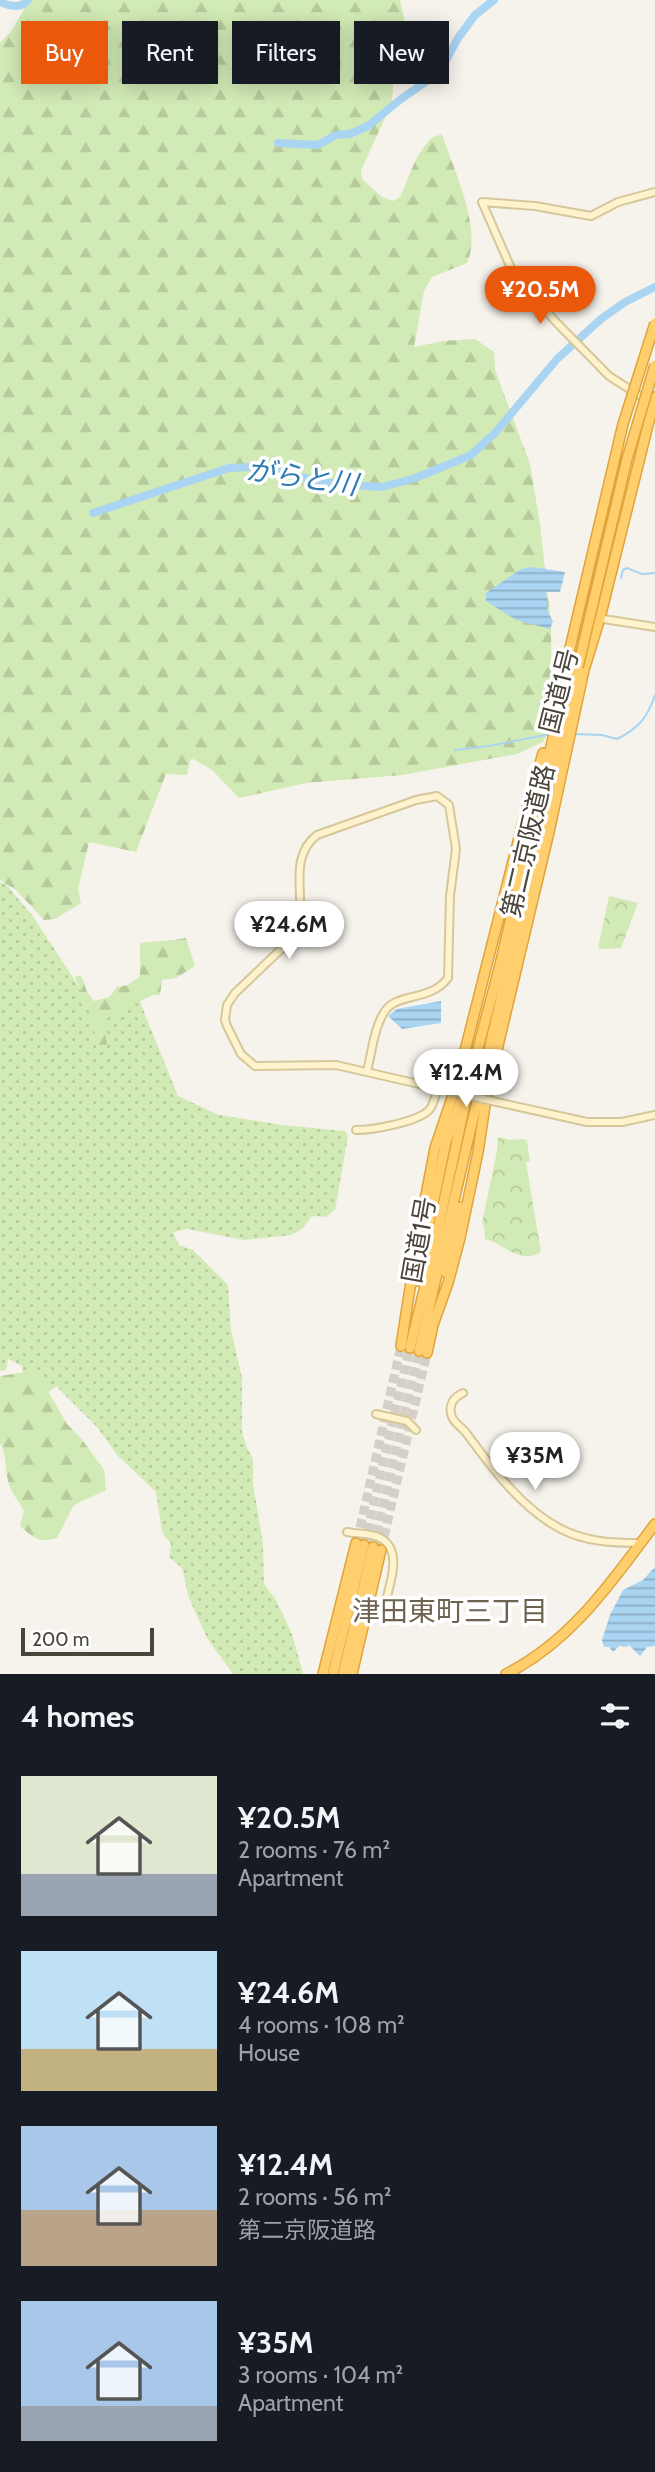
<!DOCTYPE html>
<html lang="en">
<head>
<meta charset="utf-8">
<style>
  body { margin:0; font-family:Cabin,"Noto Sans JP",sans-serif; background:#242831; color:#f1f3f6; height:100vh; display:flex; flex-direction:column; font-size:26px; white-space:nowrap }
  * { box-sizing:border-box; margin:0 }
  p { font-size:23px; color:#9ea1a6 }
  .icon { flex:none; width:38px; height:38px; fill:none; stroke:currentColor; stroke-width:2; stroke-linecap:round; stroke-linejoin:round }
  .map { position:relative; height:1674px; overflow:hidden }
  .side { display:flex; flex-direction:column; background:#171b24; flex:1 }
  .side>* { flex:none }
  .top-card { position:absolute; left:21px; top:21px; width:614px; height:63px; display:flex; gap:14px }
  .scale { position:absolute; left:21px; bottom:18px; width:133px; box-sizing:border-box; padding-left:7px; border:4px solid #4b4439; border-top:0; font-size:19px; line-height:24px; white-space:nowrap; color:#4b4439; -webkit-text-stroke:5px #fff; paint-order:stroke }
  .price { position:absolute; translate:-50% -60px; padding:0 16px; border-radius:24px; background:#fff; color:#222; font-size:23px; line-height:46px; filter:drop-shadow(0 2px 4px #0008) }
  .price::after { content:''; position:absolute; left:50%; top:42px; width:21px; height:16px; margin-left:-10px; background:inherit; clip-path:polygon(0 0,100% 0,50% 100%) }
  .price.selected { background:#ea580c; color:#fff }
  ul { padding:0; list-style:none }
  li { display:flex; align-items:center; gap:21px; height:175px; padding:0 21px }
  li span { display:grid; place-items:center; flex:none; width:196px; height:140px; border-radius:0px; color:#555 }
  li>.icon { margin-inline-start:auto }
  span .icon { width:84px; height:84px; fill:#fffc; stroke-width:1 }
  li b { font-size:30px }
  h2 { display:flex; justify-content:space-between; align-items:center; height:84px; padding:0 21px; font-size:30px }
  .pill { padding:0 24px; border-radius:0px; background:#171b24; box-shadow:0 4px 18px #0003; font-size:24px; line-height:63px }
  .pill.selected { background:#ea580c; color:#fff }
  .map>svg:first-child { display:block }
  .grass { fill:url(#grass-dots) }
  .forest { fill:url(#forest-firs) }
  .park { fill:url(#park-crowns) }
  .water { fill:url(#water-rules) }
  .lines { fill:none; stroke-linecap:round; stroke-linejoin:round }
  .stream { stroke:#a9d4f2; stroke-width:2 }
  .river { stroke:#a9d4f2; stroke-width:8 }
  .highway-tunnel { stroke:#d4d0c8; stroke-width:9; stroke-dasharray:9 4.5; stroke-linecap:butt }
  .secondary-casing { stroke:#d6c79b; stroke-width:10 }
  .highway-casing { stroke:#e0a43c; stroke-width:12 }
  .secondary { stroke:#fff3cd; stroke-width:6 }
  .highway { stroke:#ffcf6e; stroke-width:9 }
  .secondary-bridge-casing { stroke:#d6c79b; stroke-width:10; stroke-linecap:butt }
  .highway-bridge-casing { stroke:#e0a43c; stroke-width:12; stroke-linecap:butt }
  .secondary-bridge { stroke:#fff3cd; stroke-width:6 }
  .highway-bridge { stroke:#ffcf6e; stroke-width:9 }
  .labels { text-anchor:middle; stroke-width:7; stroke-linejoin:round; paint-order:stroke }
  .street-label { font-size:26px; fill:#4b4439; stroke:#fff }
  .water-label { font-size:28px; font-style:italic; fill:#2e7ab2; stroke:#fff }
  .neighbourhood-label { font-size:28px; fill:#6e6250; stroke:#fff }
</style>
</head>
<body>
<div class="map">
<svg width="655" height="1674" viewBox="0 0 655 1674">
  <defs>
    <pattern id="grass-dots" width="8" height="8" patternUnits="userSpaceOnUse" patternTransform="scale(1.75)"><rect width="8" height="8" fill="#d2eab5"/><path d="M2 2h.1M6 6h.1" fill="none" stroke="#b6ca9c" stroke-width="1.8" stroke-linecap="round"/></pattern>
    <pattern id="forest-firs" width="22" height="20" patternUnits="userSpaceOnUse" patternTransform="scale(1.75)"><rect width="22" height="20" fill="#d2eab5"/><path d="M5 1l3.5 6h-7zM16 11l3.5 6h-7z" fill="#b6ca9c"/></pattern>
    <pattern id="park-crowns" width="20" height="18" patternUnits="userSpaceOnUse" patternTransform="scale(1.75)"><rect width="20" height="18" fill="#d2eab5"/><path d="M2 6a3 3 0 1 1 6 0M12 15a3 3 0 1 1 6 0" fill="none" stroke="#b6ca9c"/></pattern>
    <pattern id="water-rules" width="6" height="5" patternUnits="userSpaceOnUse" patternTransform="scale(1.75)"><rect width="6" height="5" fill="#a9d4f2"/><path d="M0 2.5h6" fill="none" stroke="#8caec5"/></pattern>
  </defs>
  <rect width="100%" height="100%" fill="#f6f3ec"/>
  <path class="grass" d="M0 883H5L32 915 100 1019 138 997 178 1096 219 1115 282 1125 345 1131 348 1136 335 1210 326 1217 312 1216 302 1229 291 1235 244 1240 187 1229 173 1232 179 1245 193 1250 228 1285 231 1330 242 1378V1432L247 1448 253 1459V1484L263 1543 264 1584 276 1600 292 1634 303 1674H233L207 1638 189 1598 182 1568 169 1557 171 1544 162 1532 156 1492 118 1456 97 1427 56 1386 39 1400 26 1407 22 1366 8 1359 6 1370 0 1371Z"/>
  <path class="forest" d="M29 0H400L407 32 395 58 392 103 361 170 362 179 382 197 393 201 400 197 416 159 424 147 431 138 442 134C453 169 483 228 467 263L432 277 424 291 414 347 443 341 475 339 494 352 495 370 530 464 540 524 551 625 552 726 543 742 517 754 402 775 306 783 239 798 212 770 193 759 190 760 187 775 166 774 136 852 89 842 78 889 81 903 55 919 44 920 16 890 0 880V43L12 30Z
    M186 938 195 966 176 978 162 980 160 995H153L103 1020 107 1045 98 1047 88 1004 75 978 77 975 82 977 87 992 94 1001 109 997 117 987 128 985 140 976V943C156 941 170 941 186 938Z
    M32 1371 45 1386 67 1424 81 1438 104 1470 106 1490 74 1505 57 1538C38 1543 34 1538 20 1526L24 1511C20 1503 13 1495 10 1487 4 1473 8 1456 0 1443V1376Z"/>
  <path class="park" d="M609 896 638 903 621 948 601 949 598 948Z
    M498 1137 511 1140 524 1139 527 1141 530 1161 526 1162 541 1252C519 1265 505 1244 485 1239L484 1226 482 1223 497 1151Z"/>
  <path class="water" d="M533 567 565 572 560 592H546L548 612 553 621 550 629 516 620 486 601V593L521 569Z
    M441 1001V1023L402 1029 388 1016 397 1009Z
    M655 1567V1646L647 1647 640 1656 629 1645 627 1647 619 1646 613 1652 609 1647H604L602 1640 610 1615 623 1590 643 1580Z"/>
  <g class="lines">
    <path class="stream" d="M621 578 623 570 627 568 642 574 655 573
      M574 734 602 735 617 739C639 728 647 718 655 695
      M455 750 489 746 551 734"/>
    <path class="river" d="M0 2C9 6 21 9 28 0
      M278 143 318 145 336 135 350 134 368 126 401 99 440 72 458 38 475 15 494 0
      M93 513 229 468 253 467 335 484 382 487 416 478 471 455 495 433 557 359 601 319 625 302 655 287"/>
    <path class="highway-tunnel" d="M357 1541 401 1346
      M364 1545 410 1348
      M373 1547 419 1351
      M381 1550 427 1353"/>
    <defs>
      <path id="secondary" d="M648 401 609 376 556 322 514 275 482 202 535 206 591 216 618 202 655 192
        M578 615 655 627
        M367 1071C372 1052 374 1027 385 1011 398 992 430 1002 448 978L450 896 456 849 449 805 437 796 416 800 317 835C284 861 311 903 294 937L235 993 227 1005 225 1020 227 1026 241 1054 255 1066 336 1065 445 1090
        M492 1101 587 1122H622L655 1115
        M356 1130C373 1130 419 1122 430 1109 434 1104 435 1095 438 1088
        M463 1393C454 1397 449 1404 451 1414 452 1422 462 1427 467 1434 493 1469 522 1509 561 1529 586 1542 613 1543 640 1543
        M376 1414 407 1421 416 1430
        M347 1532C357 1534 371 1533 380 1538 404 1550 389 1585 385 1605L387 1610 393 1614 408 1609"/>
      <path id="highway" d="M445 1272 460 1207
        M417 1281 446 1142 461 1101
        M401 1346 418 1237 435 1148 456 1086 523 822 543 753
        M410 1348 432 1257 472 1071 499 969 570 665
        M419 1351 578 667
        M427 1353 433 1325 448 1283 460 1238 478 1152 487 1092 549 832 584 670 600 618 655 397
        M323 1674 356 1543
        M333 1674 364 1545
        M343 1674 373 1547
        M352 1674 381 1550
        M506 1674C572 1641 612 1581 655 1524"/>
    </defs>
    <use href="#secondary" class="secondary-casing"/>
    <use href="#highway" class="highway-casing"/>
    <use href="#secondary" class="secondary"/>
    <use href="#highway" class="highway"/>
    <defs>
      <path id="secondary-bridge" d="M445 1090 492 1101"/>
      <path id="highway-bridge" d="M566 665 623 424 655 323
        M578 667 627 459 655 365"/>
    </defs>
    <use href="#secondary-bridge" class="secondary-bridge-casing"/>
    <use href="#highway-bridge" class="highway-bridge-casing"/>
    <use href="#secondary-bridge" class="secondary-bridge"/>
    <use href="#highway-bridge" class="highway-bridge"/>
  </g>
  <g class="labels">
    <g class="street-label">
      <text transform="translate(559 691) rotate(-76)" y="9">国道1号</text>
      <text transform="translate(528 841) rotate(-77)" y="9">第二京阪道路</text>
      <text transform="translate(419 1240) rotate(-80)" y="9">国道1号</text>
    </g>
    <g class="water-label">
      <text transform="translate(302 477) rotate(8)" y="10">がらと川</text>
    </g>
    <g class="neighbourhood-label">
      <text x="450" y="1621">津田東町三丁目</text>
    </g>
  </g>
</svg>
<div class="scale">200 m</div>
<b class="price selected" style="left:540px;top:326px">¥20.5M</b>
<b class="price" style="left:289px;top:961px">¥24.6M</b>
<b class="price" style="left:466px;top:1109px">¥12.4M</b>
<b class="price" style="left:535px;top:1492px">¥35M</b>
<div class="top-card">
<a class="pill selected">Buy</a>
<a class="pill">Rent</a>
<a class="pill">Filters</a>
<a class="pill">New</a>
</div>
</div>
<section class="side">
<h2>4 homes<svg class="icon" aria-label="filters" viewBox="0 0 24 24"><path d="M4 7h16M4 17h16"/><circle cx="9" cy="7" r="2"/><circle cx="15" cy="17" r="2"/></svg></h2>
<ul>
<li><span style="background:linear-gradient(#dfe7d0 70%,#9aa5b1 0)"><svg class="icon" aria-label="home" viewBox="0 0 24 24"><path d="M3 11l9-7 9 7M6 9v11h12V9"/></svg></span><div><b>¥20.5M</b><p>2 rooms · 76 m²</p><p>Apartment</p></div></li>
<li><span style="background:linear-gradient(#bfe0f5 70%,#c2b280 0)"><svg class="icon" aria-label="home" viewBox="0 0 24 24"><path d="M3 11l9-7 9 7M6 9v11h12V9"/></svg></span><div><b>¥24.6M</b><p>4 rooms · 108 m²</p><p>House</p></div></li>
<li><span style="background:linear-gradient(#a9c7e8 60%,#b9a48a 0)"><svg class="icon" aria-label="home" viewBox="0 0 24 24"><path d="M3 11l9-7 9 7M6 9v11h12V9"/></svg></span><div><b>¥12.4M</b><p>2 rooms · 56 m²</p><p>第二京阪道路</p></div></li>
<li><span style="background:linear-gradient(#a9c7e8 75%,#9aa5b1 0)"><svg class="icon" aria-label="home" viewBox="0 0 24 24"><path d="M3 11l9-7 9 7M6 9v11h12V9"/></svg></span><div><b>¥35M</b><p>3 rooms · 104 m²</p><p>Apartment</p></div></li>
</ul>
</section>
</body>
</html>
